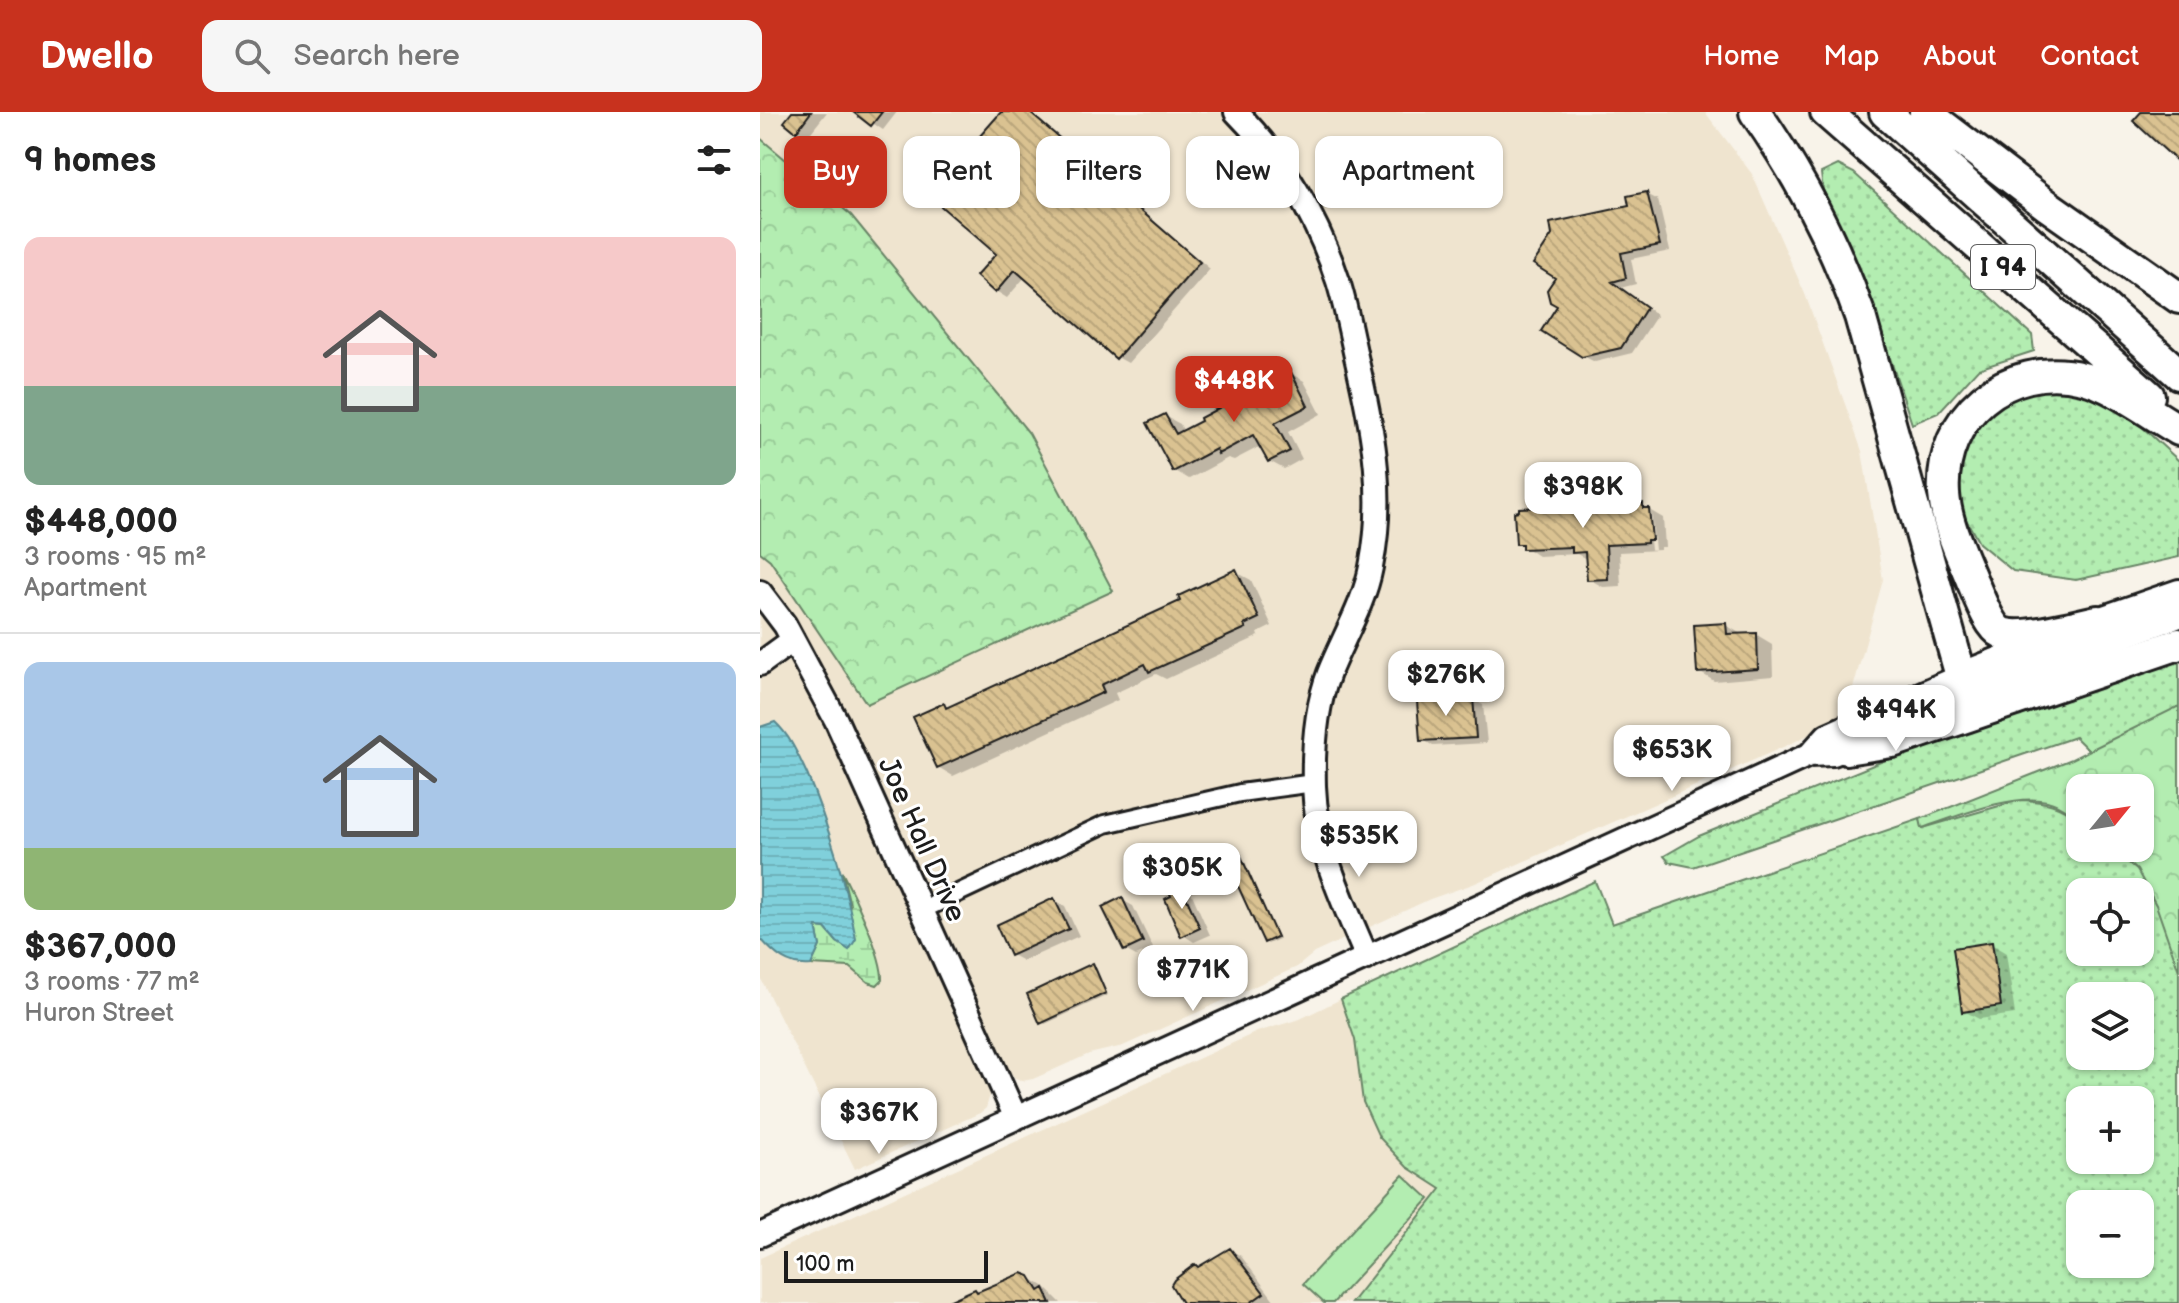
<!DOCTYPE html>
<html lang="en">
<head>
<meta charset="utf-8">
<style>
  body { margin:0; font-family:"Balsamiq Sans",sans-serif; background:#f6f6f6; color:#222; height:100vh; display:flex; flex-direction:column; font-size:30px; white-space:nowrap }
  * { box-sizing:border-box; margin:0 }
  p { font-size:26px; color:#767676 }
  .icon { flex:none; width:44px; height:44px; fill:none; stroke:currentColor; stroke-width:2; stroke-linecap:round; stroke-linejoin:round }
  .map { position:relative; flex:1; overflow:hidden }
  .details { display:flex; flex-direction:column; background:#fff; width:760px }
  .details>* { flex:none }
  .top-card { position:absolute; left:24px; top:24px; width:760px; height:72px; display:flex; gap:16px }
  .needle { width:52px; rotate:60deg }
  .fabs { position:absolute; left:1306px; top:662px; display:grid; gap:16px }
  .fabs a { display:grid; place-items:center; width:88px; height:88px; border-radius:16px; background:#fff; box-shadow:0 2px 6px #0004; font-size:40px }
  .scale { position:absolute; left:24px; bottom:20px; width:204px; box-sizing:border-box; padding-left:8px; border:4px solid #1c1c1c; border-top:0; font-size:22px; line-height:28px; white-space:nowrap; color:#1c1c1c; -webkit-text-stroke:6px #fff; paint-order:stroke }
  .price { position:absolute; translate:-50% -68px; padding:0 18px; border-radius:16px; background:#fff; color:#222; font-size:26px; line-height:52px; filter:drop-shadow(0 2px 4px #0008) }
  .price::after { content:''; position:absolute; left:50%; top:48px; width:24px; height:18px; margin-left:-12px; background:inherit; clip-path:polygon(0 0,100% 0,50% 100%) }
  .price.current { background:#c8321e; color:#fff }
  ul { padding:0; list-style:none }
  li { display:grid; align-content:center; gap:16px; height:424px; padding:0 24px }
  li+li { border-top:2px solid #e0e0e0 }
  li span { display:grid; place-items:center; height:248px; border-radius:16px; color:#555 }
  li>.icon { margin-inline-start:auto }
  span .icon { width:144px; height:144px; fill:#fffc; stroke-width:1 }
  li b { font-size:34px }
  h2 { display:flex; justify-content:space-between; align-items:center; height:96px; padding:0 24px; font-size:34px }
  .pill { padding:0 28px; border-radius:16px; background:#fff; box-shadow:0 2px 6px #0004; font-size:28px; line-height:72px }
  .pill.current { background:#c8321e; color:#fff }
  header { display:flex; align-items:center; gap:48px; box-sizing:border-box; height:112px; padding:0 40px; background:#c8321e; color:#fff }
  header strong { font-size:38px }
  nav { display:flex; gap:44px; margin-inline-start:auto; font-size:28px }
  .search { width:560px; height:72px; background:#f6f6f6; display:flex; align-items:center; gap:20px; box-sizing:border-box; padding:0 28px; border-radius:16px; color:#767676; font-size:30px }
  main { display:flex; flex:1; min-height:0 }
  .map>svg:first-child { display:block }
  .built { fill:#efe4cf }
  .grass { fill:url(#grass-dots); stroke:#688466; stroke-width:2; fill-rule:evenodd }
  .forest { fill:url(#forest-crowns); stroke:#688466; stroke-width:2 }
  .wetland { fill:url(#wetland-marsh); stroke:#688466; stroke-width:2 }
  .garden { fill:#b3edb1; stroke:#688466; stroke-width:2 }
  .water { fill:url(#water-rules); stroke:#58888f; stroke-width:2 }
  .shadow { fill:#0003 }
  .building { fill:url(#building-back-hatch); stroke:#1c1c1c; stroke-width:2 }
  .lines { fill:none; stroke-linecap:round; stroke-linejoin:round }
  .street-casing { stroke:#1c1c1c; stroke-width:22 }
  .secondary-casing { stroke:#1c1c1c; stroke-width:28 }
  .primary-casing { stroke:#1c1c1c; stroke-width:32 }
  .highway-casing { stroke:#1c1c1c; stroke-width:36 }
  .street { stroke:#fff; stroke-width:16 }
  .secondary { stroke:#fff; stroke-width:22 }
  .primary { stroke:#fff; stroke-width:26 }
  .highway { stroke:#fff; stroke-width:30 }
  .labels { text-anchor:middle; stroke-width:6; stroke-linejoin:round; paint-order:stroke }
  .shield { fill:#fff; stroke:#606060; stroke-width:2 }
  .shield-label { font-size:26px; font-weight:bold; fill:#1c1c1c }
  .street-label { font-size:28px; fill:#1c1c1c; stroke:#fff }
</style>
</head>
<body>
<header>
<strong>Dwello</strong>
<div class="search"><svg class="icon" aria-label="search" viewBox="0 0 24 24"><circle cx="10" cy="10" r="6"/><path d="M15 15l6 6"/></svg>Search here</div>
<nav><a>Home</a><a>Map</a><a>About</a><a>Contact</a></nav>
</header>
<main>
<section class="details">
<h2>9 homes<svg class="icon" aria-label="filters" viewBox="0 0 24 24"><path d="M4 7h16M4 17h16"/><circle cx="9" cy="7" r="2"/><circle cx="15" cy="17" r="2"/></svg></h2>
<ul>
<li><span style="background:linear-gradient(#f6c9c9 60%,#7fa58c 0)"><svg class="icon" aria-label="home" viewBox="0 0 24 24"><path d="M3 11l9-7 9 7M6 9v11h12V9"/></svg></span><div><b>$448,000</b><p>3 rooms · 95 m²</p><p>Apartment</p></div></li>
<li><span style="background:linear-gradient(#a9c7e8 75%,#8fb573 0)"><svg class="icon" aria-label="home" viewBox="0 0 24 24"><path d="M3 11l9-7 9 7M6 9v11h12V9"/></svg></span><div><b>$367,000</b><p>3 rooms · 77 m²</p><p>Huron Street</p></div></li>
</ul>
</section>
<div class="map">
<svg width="1419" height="1191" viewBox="0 0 1419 1191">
  <defs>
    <pattern id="grass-dots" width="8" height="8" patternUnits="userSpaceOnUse" patternTransform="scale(2)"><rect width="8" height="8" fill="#b3edb1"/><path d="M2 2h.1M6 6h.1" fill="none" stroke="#99cb98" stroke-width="1.8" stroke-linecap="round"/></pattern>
    <pattern id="forest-crowns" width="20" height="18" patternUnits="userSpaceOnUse" patternTransform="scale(2)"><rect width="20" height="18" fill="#b3edb1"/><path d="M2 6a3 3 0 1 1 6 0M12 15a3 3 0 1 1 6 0" fill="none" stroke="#99cb98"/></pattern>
    <pattern id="wetland-marsh" width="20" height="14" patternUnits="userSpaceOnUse" patternTransform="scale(2)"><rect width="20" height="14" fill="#b3edb1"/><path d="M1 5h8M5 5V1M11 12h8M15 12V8" fill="none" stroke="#99cb98"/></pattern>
    <pattern id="water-rules" width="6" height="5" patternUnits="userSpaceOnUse" patternTransform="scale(2)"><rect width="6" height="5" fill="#80d0db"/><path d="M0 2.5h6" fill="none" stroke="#6eb2bb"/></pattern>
    <pattern id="building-back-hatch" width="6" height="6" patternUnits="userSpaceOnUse" patternTransform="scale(2)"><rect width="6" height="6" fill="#dac291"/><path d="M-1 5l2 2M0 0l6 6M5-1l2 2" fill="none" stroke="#baa67c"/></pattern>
  </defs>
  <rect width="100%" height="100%" fill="#f8f3e9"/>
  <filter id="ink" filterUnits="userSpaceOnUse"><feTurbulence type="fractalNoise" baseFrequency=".0125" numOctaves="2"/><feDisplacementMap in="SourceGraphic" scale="16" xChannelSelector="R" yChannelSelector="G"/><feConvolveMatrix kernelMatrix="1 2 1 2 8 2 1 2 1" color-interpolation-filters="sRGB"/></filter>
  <g filter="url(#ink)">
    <path class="built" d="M0 0H945L992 62 1045 182 1102 339 1123 468 1085 605 1030 632 713 772 670 787 554 841 537 855 363 934 329 942 273 967 262 969 255 967 247 955 85 602 65 612 222 956 230 983 226 996 220 1001 95 1057 0 865Z
      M581 887 595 928 603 990 647 1055 681 1077 591 1191H0V1146L497 920 540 907Z"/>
    <path class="grass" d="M1078 53 1094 61 1272 223 1274 239 1218 257 1178 301 1152 312 1104 168 1063 78 1061 61Z
      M1283 272 1323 278 1368 302 1419 349V445L1316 468 1253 459 1219 431 1202 400 1199 364 1205 323 1233 291Z
      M1419 549V728L1380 676H1367L1315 625 933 755 909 750 904 744 939 724 1128 647Z
      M1260 688C1284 689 1301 692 1320 709V736H1352L1377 758 1419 805V1191H591L681 1077 647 1055 619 1025 603 990 595 928 581 887 835 769 852 812 1160 707 1163 716ZM1320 780H1380V840H1320ZM1320 884H1380V944H1320ZM1320 988H1380V1048H1320ZM1320 1092H1380V1152H1320Z"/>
    <path class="forest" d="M0 26 91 103 269 321 353 479 107 592 10 448 0 440Z
      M1419 594V859L1396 793 1377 758 1352 736H1380V676H1320V709C1311 701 1299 692 1287 689 1252 681 1196 705 1162 716L1160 707 1312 647Z"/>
    <path class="wetland" d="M82 760C94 783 123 844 122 868L117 873 108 870 90 855 51 853 60 834 56 815 65 816 77 830 90 793Z"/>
    <path class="garden" d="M643 1063 669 1087 573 1191H564L543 1172Z"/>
    <path class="water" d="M15 610C31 625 38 643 47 662 70 717 85 769 96 827L89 838 77 830 65 816 56 815 60 834 51 853C28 855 15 843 0 826V615Z"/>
    <path class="shadow" d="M34 0H67L48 24 37 18Z
      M96 0H137L123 18Z
      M244 0H270L326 48 343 28 354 34 399 73 380 97 450 157 368 251 357 245 265 165 247 186 236 179Z
      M887 82 898 88 910 139 871 147 876 172 860 176 897 203 872 241 835 250 823 244 872 96Z
      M530 261 544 269 561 302 528 320 542 347 524 357 509 349 501 334 474 348 468 346 429 367 414 358 405 304 420 312 424 320Z
      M818 391 828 397H869L882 393 891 399H887L891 438H895L891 399 903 406 905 435H900V438L859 440 861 474 843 475 829 467 828 448 817 442 778 444 758 431Z
      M476 460 491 468 512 514 498 521 499 524 406 567 396 562 355 581 358 588 193 664 178 655 184 593 190 597 423 490Z
      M966 513 981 522 997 523 1012 532 1013 564 954 569 939 560Z
      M700 585 712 587 723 593 727 631 673 634 662 627Z
      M480 744 519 827 508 832 505 830Z
      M420 774 431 780 450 823 434 830 423 823Z
      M294 788 305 794 319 824 263 849 252 843 238 814Z
      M362 788 373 794 393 836 376 844 365 838Z
      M1231 832 1246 841 1255 902 1219 907 1204 899Z
      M333 854 348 883 285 912 282 910Z
      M470 1138 481 1144 514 1188 509 1191H424L439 1157Z
      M270 1166 285 1175 301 1191H189Z"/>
    <path class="building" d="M32 0H51L36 20 24 10Z
      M93 0H122L111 14Z
      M241 0H269L324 47 343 25 390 66 371 90 440 150 356 247 255 158 235 181 216 164 236 142 168 83Z
      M1381 0H1419V51L1373 9Z
      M887 80 900 133 861 141 866 166 852 170 887 195 861 236 822 245 781 219 797 194 790 190 787 178 795 166 773 152 792 123 790 111 869 94 867 84Z
      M530 258 548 294 515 311 530 339 508 350 493 323 458 342 456 337 413 360 387 311 405 302 416 322 441 309 440 306Z
      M818 389 819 395H867L866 392 883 391V396H889L892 428H887V431L846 433 848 467 827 468 825 440 812 441V435L762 437V432H756L754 400 759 399V396L783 395V390Z
      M476 457 499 506 484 513 486 516 389 560 385 552 341 573 344 580 177 656 153 605 184 591 186 596 420 489 418 484Z
      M966 511 967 522 997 521 998 557 937 561 934 513Z
      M701 583V586L713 585 716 626 660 629 657 589 663 586Z
      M480 742 517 825 504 831 466 748Z
      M420 772 440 816 421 825 405 787 411 784 408 777Z
      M362 785 383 830 364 839 342 795Z
      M294 786 309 817 250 844 236 813Z
      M1232 830 1241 894 1202 900 1193 836Z
      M333 851 346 881 280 912 267 882Z
      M470 1136 504 1181 490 1191H422L411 1173 414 1168 435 1152 438 1155Z
      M262 1161 270 1164 279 1179 284 1176 291 1191H184L215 1177 217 1180Z"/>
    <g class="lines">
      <defs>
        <path id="street" d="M162 798 345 712 480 681 554 671"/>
        <path id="secondary" d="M476 0C522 46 558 108 578 169 587 198 592 228 599 258 614 324 625 386 611 455 604 492 583 526 569 561 556 595 553 638 554 674 556 736 584 791 607 846
          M0 480 25 513 76 608 256 1006
          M0 552 33 528
          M1141 613 1210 584
          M1049 643 1067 623 1201 564
          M0 1123 1049 643 1073 642 1098 632"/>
        <path id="primary" d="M1201 564 1338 509 1419 481
          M1210 584 1303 544 1419 502"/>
        <path id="highway" d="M995 0C1040 64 1074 130 1100 204L1201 564 1210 584
          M1066 0 1389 284
          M1125 0 1419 262
          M1165 0 1288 94 1419 186
          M1338 509C1316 513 1262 529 1242 521 1229 515 1218 482 1212 469 1201 442 1186 411 1184 382 1179 305 1246 247 1323 266 1353 273 1391 302 1419 318
          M1086 637 1132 630 1419 532"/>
      </defs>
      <use href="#street" class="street-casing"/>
      <use href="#secondary" class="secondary-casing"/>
      <use href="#primary" class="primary-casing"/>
      <use href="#highway" class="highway-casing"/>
      <use href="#street" class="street"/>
      <use href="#secondary" class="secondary"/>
      <use href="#primary" class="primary"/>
      <use href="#highway" class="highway"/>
    </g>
  </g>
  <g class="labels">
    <rect class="shield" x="1211" y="133" width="64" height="44" rx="6"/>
    <g class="shield-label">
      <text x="1243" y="164">I 94</text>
    </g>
    <g class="street-label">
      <text transform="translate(163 727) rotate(66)" y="10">Joe Hall Drive</text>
    </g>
  </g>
</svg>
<div class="fabs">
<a><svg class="needle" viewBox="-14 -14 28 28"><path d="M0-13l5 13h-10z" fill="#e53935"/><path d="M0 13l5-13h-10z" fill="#767676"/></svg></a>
<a><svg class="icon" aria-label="locate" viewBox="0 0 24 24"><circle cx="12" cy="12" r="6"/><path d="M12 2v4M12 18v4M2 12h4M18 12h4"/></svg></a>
<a><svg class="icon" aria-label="layers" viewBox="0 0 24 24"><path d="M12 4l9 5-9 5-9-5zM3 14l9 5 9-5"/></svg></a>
<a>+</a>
<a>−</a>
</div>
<div class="scale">100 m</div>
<b class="price current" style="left:474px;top:312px">$448K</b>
<b class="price" style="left:823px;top:418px">$398K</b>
<b class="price" style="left:686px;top:606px">$276K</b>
<b class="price" style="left:1136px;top:641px">$494K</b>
<b class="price" style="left:912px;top:681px">$653K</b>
<b class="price" style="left:599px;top:767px">$535K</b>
<b class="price" style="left:422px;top:799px">$305K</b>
<b class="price" style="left:433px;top:901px">$771K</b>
<b class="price" style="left:119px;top:1044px">$367K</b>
<div class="top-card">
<a class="pill current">Buy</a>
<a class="pill">Rent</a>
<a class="pill">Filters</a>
<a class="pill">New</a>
<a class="pill">Apartment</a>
</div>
</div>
</main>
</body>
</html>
